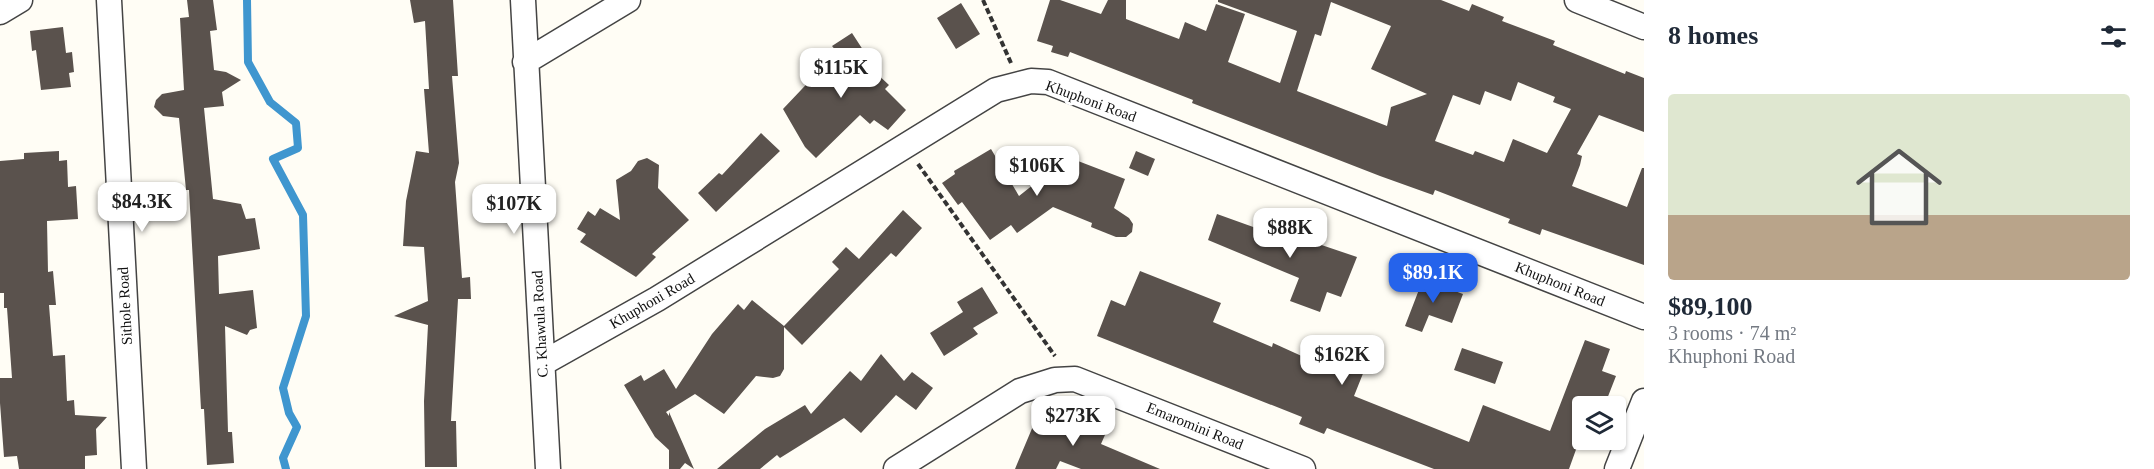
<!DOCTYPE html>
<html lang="en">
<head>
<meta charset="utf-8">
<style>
  body { margin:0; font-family:Georgia,serif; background:#f6f6f7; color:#1f2937; height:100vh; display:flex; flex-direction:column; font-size:22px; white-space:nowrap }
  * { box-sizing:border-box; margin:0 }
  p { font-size:20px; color:#747a83 }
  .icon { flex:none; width:33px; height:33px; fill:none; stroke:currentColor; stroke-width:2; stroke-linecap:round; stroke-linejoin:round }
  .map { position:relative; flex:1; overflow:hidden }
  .sheet { display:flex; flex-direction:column; background:#fff; width:510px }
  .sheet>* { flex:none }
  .controls { position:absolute; left:1572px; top:396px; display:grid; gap:12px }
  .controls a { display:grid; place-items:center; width:54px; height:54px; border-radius:6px; background:#fff; box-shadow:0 2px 4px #0004; font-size:30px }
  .price { position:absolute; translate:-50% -51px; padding:0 14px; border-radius:12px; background:#fff; color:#222; font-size:20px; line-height:39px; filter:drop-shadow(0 2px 3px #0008) }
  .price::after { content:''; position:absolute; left:50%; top:36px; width:18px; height:14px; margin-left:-9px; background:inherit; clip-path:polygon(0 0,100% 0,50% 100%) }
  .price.active { background:#2563eb; color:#fff }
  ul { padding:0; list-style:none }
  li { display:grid; align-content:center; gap:12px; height:318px; padding:0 24px }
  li+li { border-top:2px solid #e0e1e3 }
  li span { display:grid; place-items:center; height:186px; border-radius:6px; color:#555 }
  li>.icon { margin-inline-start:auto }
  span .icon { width:108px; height:108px; fill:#fffc; stroke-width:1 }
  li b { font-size:26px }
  h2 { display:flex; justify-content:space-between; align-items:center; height:72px; padding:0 24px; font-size:26px }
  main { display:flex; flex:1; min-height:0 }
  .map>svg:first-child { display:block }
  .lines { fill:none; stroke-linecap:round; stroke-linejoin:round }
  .stream { stroke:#3f96cf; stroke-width:8 }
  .building { fill:#5a524d; fill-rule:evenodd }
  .minor-casing { stroke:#444; stroke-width:27 }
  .path { stroke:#333; stroke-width:4; stroke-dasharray:6 3; stroke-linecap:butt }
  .minor { stroke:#fff; stroke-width:24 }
  .labels { text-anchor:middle; stroke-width:6; stroke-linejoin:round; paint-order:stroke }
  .street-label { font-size:15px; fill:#111; stroke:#fff }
</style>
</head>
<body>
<main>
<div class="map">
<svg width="1644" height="469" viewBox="0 0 1644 469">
  <rect width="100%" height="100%" fill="#fffdf5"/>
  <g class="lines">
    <path class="stream" d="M247 0 248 62 270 102 296 123 298 148 273 159 303 215 306 316 283 388 289 413 297 427 283 458 286 469"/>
  </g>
  <path class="building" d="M187 0H213L217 30 210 31 214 70 226 72 241 80 222 92 224 106 204 108 213 199 241 204 246 219 255 218 260 249 218 256 219 294 253 290 257 328 250 330 247 335 225 326 228 432H232L234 463 207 465 204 409H201L189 190H186L179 118 163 116 154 107 156 100 162 94 184 90 180 18 189 17Z
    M410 0H453L458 76H452L459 163 455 182 462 278 470 277 471 299H458L451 421H456L457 467H425L424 401 428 325 394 316 428 301 424 247 403 246 406 201 416 151 429 153 424 89H429L425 21 414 23Z
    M1050 0H1060L1101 14 1108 0H1126V19L1179 39 1185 22 1206 31 1216 4 1245 14 1228 62 1280 83 1297 31 1218 2V0H1441L1469 11 1472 4 1504 17 1502 21 1555 41 1553 45 1625 74 1626 71 1644 78V132L1599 115 1577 154 1582 156 1580 165 1572 186 1627 207 1642 168H1644V265L1542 229 1540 235 1508 223 1510 219 1435 190 1433 195 1380 176 1192 103 1193 100 1070 52 1068 57 1051 52 1053 46 1037 41ZM1331 2 1391 26 1371 69 1427 94 1391 107 1387 126 1297 91 1315 34 1321 36ZM1518 82 1555 97 1553 102 1571 109 1547 153 1513 139 1504 162 1475 151 1473 155 1435 141 1453 95 1480 105 1485 91 1511 101Z
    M961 3 980 34 956 49 937 18Z
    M63 27 66 53 72 52 74 72 69 73 71 87 41 90 36 50 32 51 30 31Z
    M852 33 865 53 859 57 889 85 885 89 906 110 888 130 874 120 870 124 860 115 816 158 805 147 783 109 837 52 832 46Z
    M761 133 780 151 716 212 698 193 719 173 722 175Z
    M991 149 1019 196 1043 177 1068 185 1078 161 1125 179 1114 208 1129 218 1133 224 1132 232 1126 237H1116L1091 227 1092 223 1053 207 1017 233 1011 225 990 240 962 202 958 205 942 183 955 174 954 171Z
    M59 151V161L67 160 68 187 76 186 78 219 47 221 48 272 53 271 56 305H49L53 356 65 355 67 401 74 400 75 415 107 417 96 429 97 455 85 456V469H19L17 456 4 457 0 403V378H12L7 308H4V293H0V161L24 159V153Z
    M1136 151 1155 159 1148 176 1129 168Z
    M647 158 659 165 658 188 689 220 652 254 656 257 636 277 580 242 586 234 577 229 588 211 595 216 600 208 620 220 616 180 631 171 638 161Z
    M903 210 922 228 896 257 891 253 802 345 784 327V369L780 376 773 378 756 376 724 414 695 394 666 412 669 416V412L694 469 685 463 680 469H669V450L655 437 624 385 641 375 644 381 664 369 676 389 712 334 738 304 744 310 752 300 784 326 839 269 832 262 846 247 859 259Z
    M1217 214 1281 237 1283 232 1357 257 1341 297 1327 292 1320 312 1290 301 1299 278 1208 240Z
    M1140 271 1221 303 1213 322 1272 347 1273 343 1328 368 1338 343 1370 356 1354 396 1469 442 1483 405 1550 431 1585 340 1610 349 1602 371 1616 376 1607 399 1600 397 1596 406H1582V433L1569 469H1434L1327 428 1324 434 1299 424 1302 417 1097 336 1111 300 1125 306Z
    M1425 274 1443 280 1441 286 1463 294 1452 323 1429 315 1422 332 1405 326Z
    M982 287 998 313 973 328 978 334 944 356 930 333 963 312 957 302Z
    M1462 348 1503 362 1495 384 1454 370Z
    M881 354 904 381 912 372 933 388 916 410 896 395 861 433 844 418 780 458 777 455 760 469H717L765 429 805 405 811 414 850 371 861 381Z
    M1059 409 1108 428 1101 444 1160 469H1081L1060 461 1056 469H1015L1036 419 1052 426Z"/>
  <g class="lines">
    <defs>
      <path id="minor" d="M109 0 134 469
        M523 0 548 469
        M1577 0 1644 27
        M0 12 20 0
        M525 62 628 0
        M543 363 657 299 996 90 1031 81 1048 82 1644 317
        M896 469 1020 391 1055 380 1075 379 1303 469
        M1617 469 1644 401"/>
    </defs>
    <use href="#minor" class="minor-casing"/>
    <path class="path" d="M983 0 1011 63
      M918 164 1055 356"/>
    <use href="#minor" class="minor"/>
  </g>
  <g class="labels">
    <g class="street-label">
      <text transform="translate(1091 101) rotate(20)" y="5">Khuphoni Road</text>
      <text transform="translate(1560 284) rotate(22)" y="5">Khuphoni Road</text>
      <text transform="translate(652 301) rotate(-30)" y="5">Khuphoni Road</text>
      <text transform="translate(125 306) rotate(-93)" y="5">Sithole Road</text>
      <text transform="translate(540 324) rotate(-93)" y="5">C. Khawula Road</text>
      <text transform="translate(1195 426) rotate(22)" y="5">Emaromini Road</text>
    </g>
  </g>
</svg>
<div class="controls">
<a><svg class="icon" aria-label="layers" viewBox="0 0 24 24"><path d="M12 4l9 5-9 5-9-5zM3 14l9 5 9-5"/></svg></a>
</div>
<b class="price" style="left:841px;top:99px">$115K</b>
<b class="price" style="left:1037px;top:197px">$106K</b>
<b class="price" style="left:142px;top:233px">$84.3K</b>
<b class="price" style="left:514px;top:235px">$107K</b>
<b class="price" style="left:1290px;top:259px">$88K</b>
<b class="price active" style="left:1433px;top:304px">$89.1K</b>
<b class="price" style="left:1342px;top:386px">$162K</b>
<b class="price" style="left:1073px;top:447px">$273K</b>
</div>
<section class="sheet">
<h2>8 homes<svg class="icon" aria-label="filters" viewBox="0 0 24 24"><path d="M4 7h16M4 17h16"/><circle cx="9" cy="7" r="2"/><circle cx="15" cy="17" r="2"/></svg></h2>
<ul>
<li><span style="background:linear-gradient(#dfe7d0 65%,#b9a48a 0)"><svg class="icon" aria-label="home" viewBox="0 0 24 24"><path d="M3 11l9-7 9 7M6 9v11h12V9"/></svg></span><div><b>$89,100</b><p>3 rooms · 74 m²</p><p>Khuphoni Road</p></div></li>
</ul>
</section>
</main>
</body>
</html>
